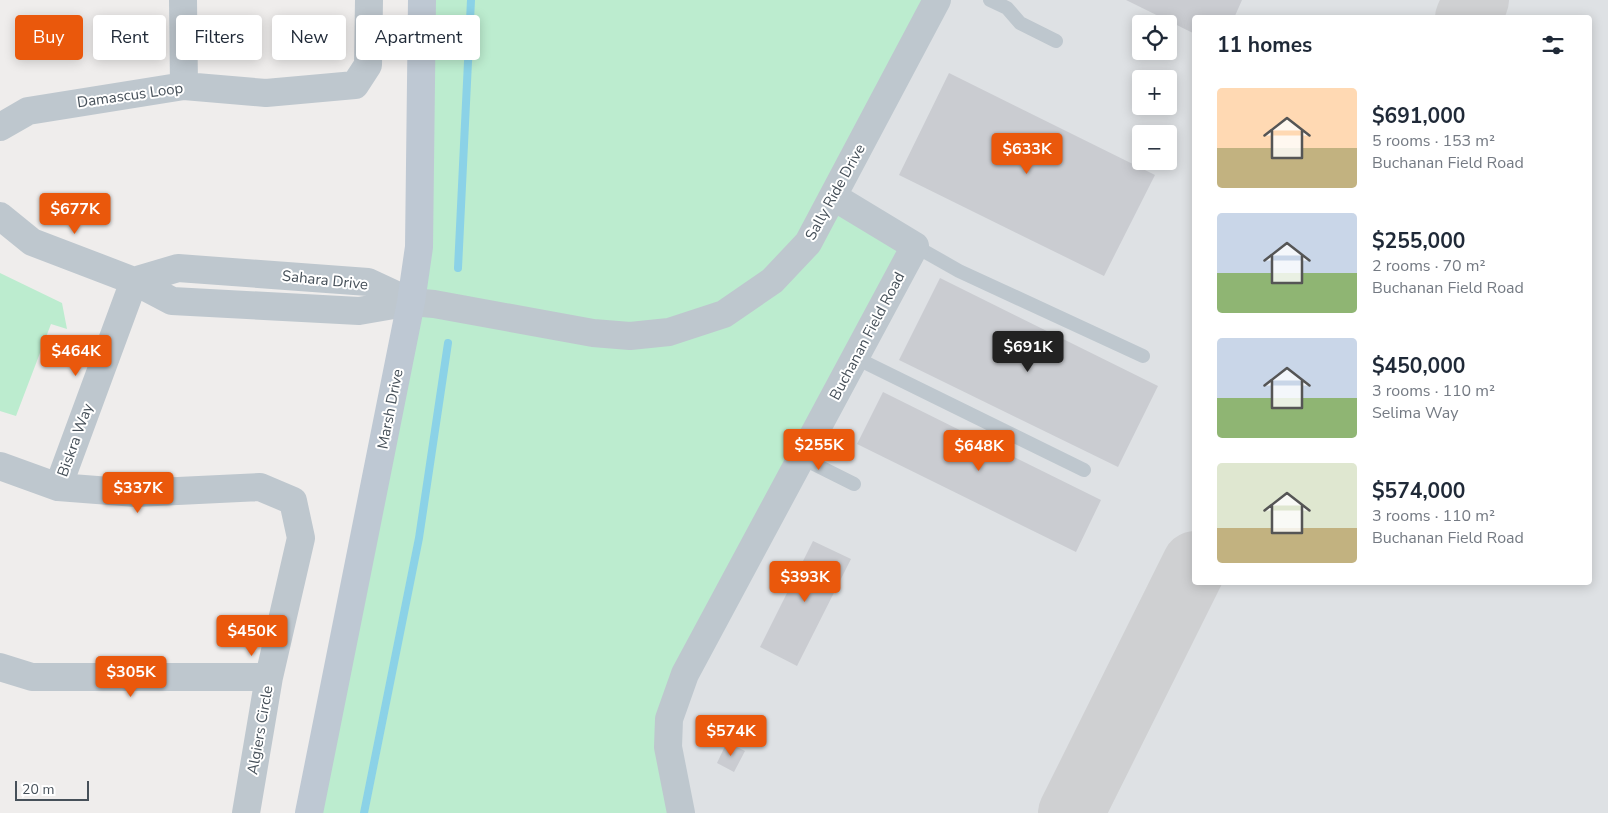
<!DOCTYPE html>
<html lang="en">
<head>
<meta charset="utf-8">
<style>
  body { margin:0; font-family:"Nunito Sans",sans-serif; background:#f2f2f3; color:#1f2937; height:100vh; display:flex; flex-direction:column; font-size:19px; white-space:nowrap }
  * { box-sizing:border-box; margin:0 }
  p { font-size:16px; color:#747a83 }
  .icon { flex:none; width:28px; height:28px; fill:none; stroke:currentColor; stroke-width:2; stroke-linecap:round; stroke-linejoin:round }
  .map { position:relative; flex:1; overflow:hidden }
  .side { position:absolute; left:1192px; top:15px; width:400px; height:570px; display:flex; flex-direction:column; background:#fff; border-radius:5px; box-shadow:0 2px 12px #0003 }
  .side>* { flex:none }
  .top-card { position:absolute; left:15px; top:15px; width:475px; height:45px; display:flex; gap:10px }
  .controls { position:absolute; left:1132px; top:15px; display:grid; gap:10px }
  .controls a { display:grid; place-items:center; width:45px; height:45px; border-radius:5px; background:#fff; box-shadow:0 2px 12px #0003; font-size:25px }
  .scale { position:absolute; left:15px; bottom:12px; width:74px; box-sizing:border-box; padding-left:5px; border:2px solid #465059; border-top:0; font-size:14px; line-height:18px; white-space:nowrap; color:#465059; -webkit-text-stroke:4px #fff; paint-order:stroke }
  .price { position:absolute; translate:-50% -42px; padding:0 11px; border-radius:5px; background:#ea580c; color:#fff; font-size:16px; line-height:32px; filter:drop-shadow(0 1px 2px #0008) }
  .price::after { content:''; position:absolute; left:50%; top:30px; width:15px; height:11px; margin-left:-8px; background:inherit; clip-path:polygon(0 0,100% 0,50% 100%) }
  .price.selected { background:#222; color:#fff }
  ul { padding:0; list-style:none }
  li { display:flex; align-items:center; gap:15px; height:125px; padding:0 25px }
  li span { display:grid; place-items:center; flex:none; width:140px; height:100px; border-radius:5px; color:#555 }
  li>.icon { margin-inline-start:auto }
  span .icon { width:60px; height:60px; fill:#fffc; stroke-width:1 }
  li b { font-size:21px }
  h2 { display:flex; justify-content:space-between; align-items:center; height:60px; padding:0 25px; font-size:21px }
  .pill { padding:0 18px; border-radius:5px; background:#fff; box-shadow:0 2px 12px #0003; font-size:18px; line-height:45px }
  .pill.selected { background:#ea580c; color:#fff }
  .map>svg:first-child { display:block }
  .airport { fill:#dee1e4; fill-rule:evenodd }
  .green { fill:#bceccf }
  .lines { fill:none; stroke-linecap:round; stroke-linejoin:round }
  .stream { stroke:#8bd2e7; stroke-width:8 }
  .taxiway { stroke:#cfd0d2; stroke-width:66 }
  .building { fill:#caccd1 }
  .lane { stroke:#bec7ce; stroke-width:14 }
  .street { stroke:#bec7ce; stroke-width:28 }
  .secondary { stroke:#bec8d3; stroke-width:28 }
  .labels { text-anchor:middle; stroke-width:4; stroke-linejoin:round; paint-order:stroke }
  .street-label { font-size:15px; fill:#465059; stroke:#fff }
</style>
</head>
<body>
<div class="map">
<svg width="1608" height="813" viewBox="0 0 1608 813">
  <rect width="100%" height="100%" fill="#efedec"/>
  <path class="airport" d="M937 0H1608V813H681L669 719 834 197ZM1195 18H1590V582H1195ZM1141 24H1169V51H1141ZM1141 79H1169V106H1141ZM1141 134H1169V161H1141Z"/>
  <path class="green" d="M422 0H937L834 196 915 246 669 719 681 813H309L411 302Z
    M0 273 62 303 67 329 51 324 16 416 0 411Z"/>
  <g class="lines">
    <path class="stream" d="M458 268 471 0
      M364 813 419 538 448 343"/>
    <path class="taxiway" d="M1468 18 1476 0
      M1071 813 1195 564"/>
  </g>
  <path class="building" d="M1126 0H1242L1234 18H1195V34Z
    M949 73 1155 175 1104 276 899 175Z
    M940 278 1158 386 1118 467 899 360Z
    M883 392 1101 500 1076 552 857 444Z
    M813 541 851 559 797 666 760 647Z
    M727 742 745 751 734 772 717 763Z"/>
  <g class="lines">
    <path class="lane" d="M990 0 1007 8 1020 23 1056 41
      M915 246 959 271 1143 356
      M856 358 1084 470
      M802 458 854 484"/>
    <path class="street" d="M183 0 184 86
      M0 127 28 111 184 86 266 93 355 85 368 65 369 0
      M0 216 32 242 134 281 58 487
      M411 302 368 282 178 268 134 281 172 301 359 311 411 302 434 304 593 333 630 336 669 332 724 314 772 281 808 243 937 0
      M0 466 58 487 136 493 260 487 293 501 301 538 269 677 246 813
      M0 667 32 677H269
      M681 813 668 747 669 719 685 674 915 246 834 197"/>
    <path class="secondary" d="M309 813 411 302 419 247 422 0"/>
  </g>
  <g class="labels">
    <g class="street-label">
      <text transform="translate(130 95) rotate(-8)" y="5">Damascus Loop</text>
      <text transform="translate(835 192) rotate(-61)" y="5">Sally Ride Drive</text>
      <text transform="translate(325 280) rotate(6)" y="5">Sahara Drive</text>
      <text transform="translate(867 336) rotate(-62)" y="5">Buchanan Field Road</text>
      <text transform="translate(390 409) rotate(-79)" y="5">Marsh Drive</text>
      <text transform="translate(75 440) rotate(-70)" y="5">Biskra Way</text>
      <text transform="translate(260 730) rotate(-80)" y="5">Algiers Circle</text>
    </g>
  </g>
</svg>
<div class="controls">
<a><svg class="icon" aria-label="locate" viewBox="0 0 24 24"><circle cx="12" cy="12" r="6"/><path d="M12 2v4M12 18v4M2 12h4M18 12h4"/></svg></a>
<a>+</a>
<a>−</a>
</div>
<div class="scale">20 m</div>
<b class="price" style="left:1027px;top:175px">$633K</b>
<b class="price" style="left:75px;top:235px">$677K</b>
<b class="price selected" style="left:1028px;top:373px">$691K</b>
<b class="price" style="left:76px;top:377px">$464K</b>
<b class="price" style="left:819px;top:471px">$255K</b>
<b class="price" style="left:979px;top:472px">$648K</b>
<b class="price" style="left:138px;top:514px">$337K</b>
<b class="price" style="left:805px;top:603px">$393K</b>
<b class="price" style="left:252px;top:657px">$450K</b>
<b class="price" style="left:131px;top:698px">$305K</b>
<b class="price" style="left:731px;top:757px">$574K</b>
<div class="top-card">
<a class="pill selected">Buy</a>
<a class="pill">Rent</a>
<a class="pill">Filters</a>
<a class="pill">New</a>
<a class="pill">Apartment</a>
</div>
<section class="side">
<h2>11 homes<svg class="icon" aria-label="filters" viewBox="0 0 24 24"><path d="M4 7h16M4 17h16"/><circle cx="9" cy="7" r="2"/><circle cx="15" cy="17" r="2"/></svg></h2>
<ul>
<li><span style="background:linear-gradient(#ffd9b3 60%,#c2b280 0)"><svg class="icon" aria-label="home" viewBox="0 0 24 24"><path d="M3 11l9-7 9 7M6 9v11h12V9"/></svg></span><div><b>$691,000</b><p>5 rooms · 153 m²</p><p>Buchanan Field Road</p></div></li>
<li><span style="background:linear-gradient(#c9d6e8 60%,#8fb573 0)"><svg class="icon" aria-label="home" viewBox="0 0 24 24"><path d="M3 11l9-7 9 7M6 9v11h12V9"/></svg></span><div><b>$255,000</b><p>2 rooms · 70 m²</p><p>Buchanan Field Road</p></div></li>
<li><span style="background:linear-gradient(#c9d6e8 60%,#8fb573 0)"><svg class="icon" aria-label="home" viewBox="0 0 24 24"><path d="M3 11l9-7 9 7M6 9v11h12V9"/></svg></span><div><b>$450,000</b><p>3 rooms · 110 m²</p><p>Selima Way</p></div></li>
<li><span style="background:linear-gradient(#dfe7d0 65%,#c2b280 0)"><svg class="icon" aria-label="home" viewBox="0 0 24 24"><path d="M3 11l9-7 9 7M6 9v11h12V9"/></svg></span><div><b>$574,000</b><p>3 rooms · 110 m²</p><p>Buchanan Field Road</p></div></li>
</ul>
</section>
</div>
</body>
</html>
